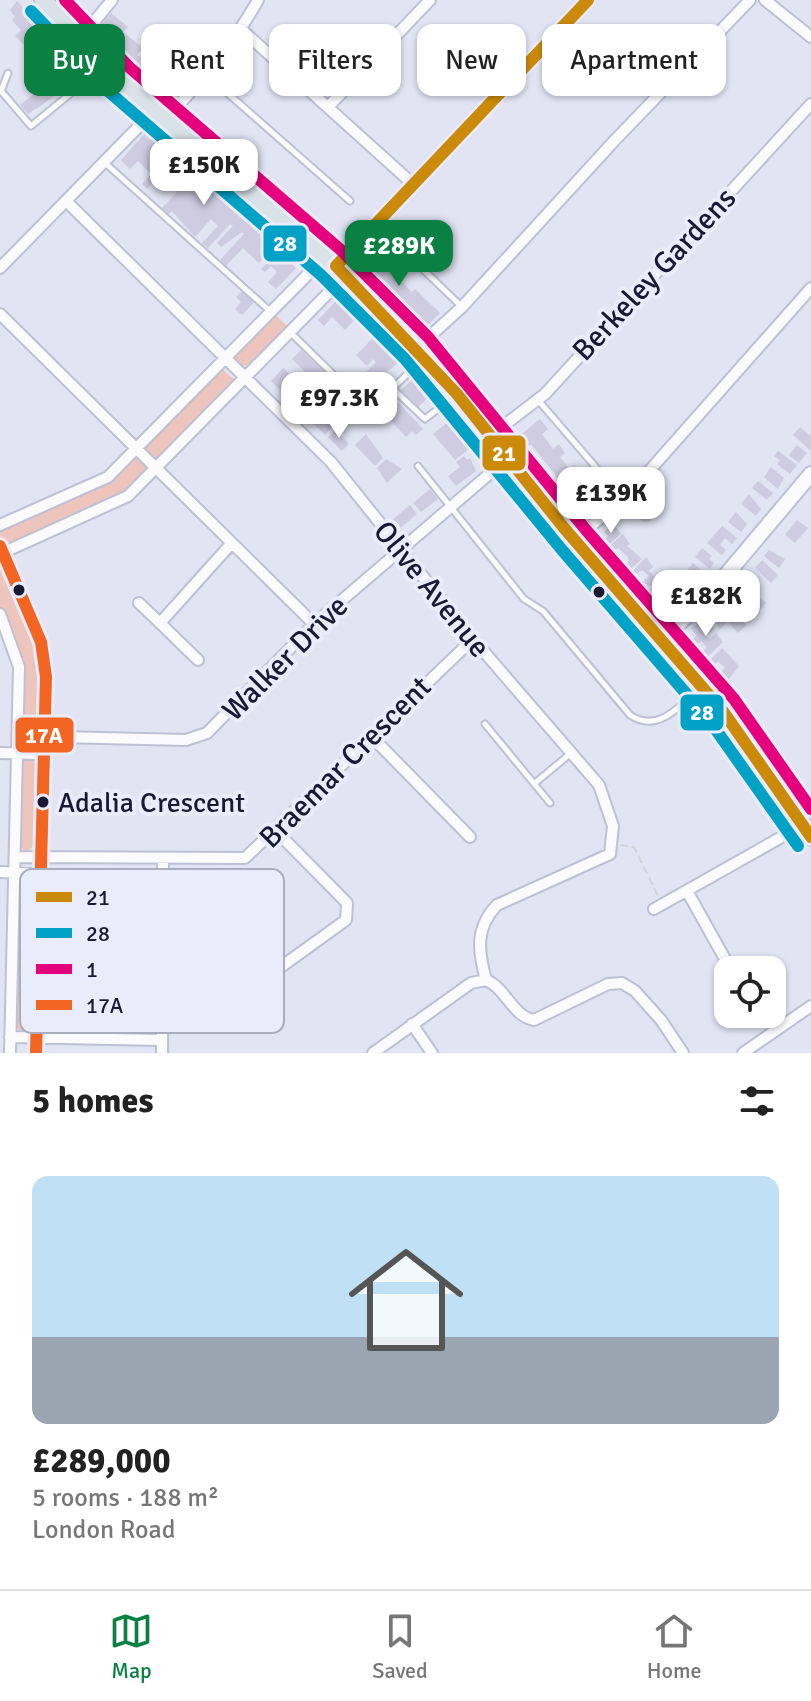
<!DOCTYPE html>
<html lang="en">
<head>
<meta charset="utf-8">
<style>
  body { margin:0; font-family:Signika,sans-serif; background:#f2f2f2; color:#222; height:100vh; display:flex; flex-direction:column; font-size:30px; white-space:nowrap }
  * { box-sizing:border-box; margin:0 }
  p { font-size:26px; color:#767676 }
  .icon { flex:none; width:44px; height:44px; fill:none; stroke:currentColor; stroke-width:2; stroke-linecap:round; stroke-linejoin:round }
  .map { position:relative; height:1053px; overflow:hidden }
  .side { display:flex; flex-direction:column; background:#fff; flex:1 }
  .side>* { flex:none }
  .top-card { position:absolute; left:24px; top:24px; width:764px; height:72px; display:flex; gap:16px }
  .controls { position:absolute; left:714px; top:956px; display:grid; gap:16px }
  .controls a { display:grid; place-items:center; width:72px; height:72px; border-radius:16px; background:#fff; box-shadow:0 2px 6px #0004; font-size:40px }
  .price { position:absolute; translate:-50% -68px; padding:0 18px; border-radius:16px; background:#fff; color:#222; font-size:26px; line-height:52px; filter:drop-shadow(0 2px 4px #0008) }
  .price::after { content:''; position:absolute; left:50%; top:48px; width:24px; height:18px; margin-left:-12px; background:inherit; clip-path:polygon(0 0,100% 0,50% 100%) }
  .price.on { background:#0b8043; color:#fff }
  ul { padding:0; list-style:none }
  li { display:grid; align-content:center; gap:16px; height:424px; padding:0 32px }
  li+li { border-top:2px solid #e0e0e0 }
  li span { display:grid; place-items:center; height:248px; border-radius:16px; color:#555 }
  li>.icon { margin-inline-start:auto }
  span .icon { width:144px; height:144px; fill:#fffc; stroke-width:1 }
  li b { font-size:34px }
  h2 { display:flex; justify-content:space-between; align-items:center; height:96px; padding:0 32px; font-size:34px }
  .pill { padding:0 28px; border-radius:16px; background:#fff; box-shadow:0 2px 6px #0004; font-size:28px; line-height:72px }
  .pill.on { background:#0b8043; color:#fff }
  .tabs { display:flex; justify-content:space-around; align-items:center; height:112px; border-top:2px solid #e0e0e0; background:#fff; font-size:22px; color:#767676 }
  .tabs a { display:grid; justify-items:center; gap:4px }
  .tabs .on { color:#0b8043 }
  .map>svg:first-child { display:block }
  .green { fill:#edc5bd }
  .building { fill:#cfcbe0 }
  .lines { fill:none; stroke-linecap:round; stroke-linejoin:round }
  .lane-casing { stroke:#bec0d4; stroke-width:9 }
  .street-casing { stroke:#bec0d4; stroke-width:14 }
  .secondary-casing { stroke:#bec0d4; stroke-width:18 }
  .primary-casing { stroke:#bebeca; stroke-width:20 }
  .path { stroke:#d3d3d9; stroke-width:2; stroke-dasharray:8 4; stroke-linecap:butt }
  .lane { stroke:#fbfbfd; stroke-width:5 }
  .street { stroke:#fbfbfd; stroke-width:10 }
  .secondary { stroke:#fbfbfd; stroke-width:14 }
  .primary { stroke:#d9e2e7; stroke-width:16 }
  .bus-1-casing { stroke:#eaecfb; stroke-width:18 }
  .bus-2-casing { stroke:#eaecfb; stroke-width:18 }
  .bus-3-casing { stroke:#eaecfb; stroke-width:18 }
  .bus-4-casing { stroke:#eaecfb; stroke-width:18 }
  .bus-1 { stroke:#cb8a0a; stroke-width:12 }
  .bus-2 { stroke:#01a2c6; stroke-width:12 }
  .bus-3 { stroke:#e5007d; stroke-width:12 }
  .bus-4 { stroke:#f26522; stroke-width:12 }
  .bus-dot { fill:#191934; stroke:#eaecfb; stroke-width:3 }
  .labels { text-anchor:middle; stroke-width:8; stroke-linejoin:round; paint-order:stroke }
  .bus-label { font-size:28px; fill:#191934; stroke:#eaecfb; text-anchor:start }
  .street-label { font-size:30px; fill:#191934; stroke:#eaecfb }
  .key { fill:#eaecfb; stroke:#abadbf; stroke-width:2 }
  .key-label { font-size:22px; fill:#191934 }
  .line-badge { stroke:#eaecfb; stroke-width:3 }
  .badge-label { font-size:22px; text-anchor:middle; font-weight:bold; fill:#fff }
</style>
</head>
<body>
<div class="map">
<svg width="811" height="1053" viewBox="0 0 811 1053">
  <rect width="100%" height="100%" fill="#e2e3f3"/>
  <path class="green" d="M275 314 287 326 248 365 240 366 235 357 237 352Z
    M222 369 237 382 116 502 0 548V527L98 483Z
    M0 565 37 652 39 723 31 731 21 724V658L0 608Z
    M30 757 39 765 37 843 26 852 18 844 21 762Z
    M23 877 31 879 36 888 32 1023 28 1030 20 1032 14 1023 17 883Z"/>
  <path class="building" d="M17 1 41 28 23 44 15 36 21 30 12 20 15 17 10 10Z
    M111 13 128 27 123 32 143 48 137 55 142 59 136 66 97 29Z
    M40 34 72 69 63 78 69 84 61 92 28 114 20 105 57 76 27 44Z
    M150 51 170 68 179 56 188 63 163 92 137 68Z
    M148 130 296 268 276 289 268 282 277 272 271 266 265 272 261 269 269 261 265 256 259 263 243 248 226 266 220 260 244 234 242 232 221 247 217 243 233 226 230 224 208 248 202 243 218 226 211 219 195 237 172 211 169 214 162 208 177 192 173 188 179 182 176 179 171 185 162 176 167 170 164 168 147 189 142 184 151 174 138 161 130 169 121 160Z
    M382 241 391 250 380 260 412 292 415 289 440 313 424 329 362 266V261Z
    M243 290 255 301 242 315 235 309 241 302 236 297Z
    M336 301 355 319 345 330 332 317 324 326 318 320Z
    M373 338 398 363 374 382 365 373 376 362 373 359 367 366 356 355Z
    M301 350 341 387 324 404 317 397 324 389 318 383 297 406 271 381 283 368 304 388 312 379 292 359Z
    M414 378 431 395 415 410 399 392Z
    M393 397 423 429 416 435 412 431 406 437 380 409Z
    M319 413 335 424 325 435 311 421Z
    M540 419 548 429 542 434 553 449 559 444 565 453 560 457 569 469 574 465 580 474 575 478 587 493 594 488 601 497 579 514 571 505 576 501 531 444 527 448 518 437Z
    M448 422 470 448 455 460 433 434Z
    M800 427 811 436V451L793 435Z
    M336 430 349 444 342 451 328 437Z
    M366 434 383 458 375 466 355 445Z
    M797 445 807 453 799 463 789 455Z
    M778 451 797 465 790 474 777 464 780 460 774 456Z
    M464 456 467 460 470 458 476 471 456 486 448 476 460 467 456 462Z
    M386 459 402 469 387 483 377 468Z
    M771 467 784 478 778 489 764 477Z
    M758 481 773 493 767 500 752 488Z
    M430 489 438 499 421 512 413 503Z
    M749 494 761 509 756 516 741 504Z
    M637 513a9 9 0 1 1 18 0a9 9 0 1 1-18 0Z
    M410 505 417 514 398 530 391 521Z
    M736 512 747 524 741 532 728 522Z
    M797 520 808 528 795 543 785 535Z
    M613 524 621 534 607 546 603 541 608 536 604 532Z
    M722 526 737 538 732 544 725 538 720 545 726 550 722 555 707 543Z
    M623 534 630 544 627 546 642 559 628 571 624 565 629 561 627 556 618 548 612 552 608 547Z
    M702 548 712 556 709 559 714 563 710 569 695 557Z
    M769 550 785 559 779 568 764 556Z
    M646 557 653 567 649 571 674 595 660 607 655 602 661 597 654 588 650 585 645 589 640 584 649 576 642 570 635 575 632 572Z
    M762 560 778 575 771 583 755 568Z
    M693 563 701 570 698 574 703 577 698 583 685 573Z
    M751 590 766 603 754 617 738 605Z
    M679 593 684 606 675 614 670 610 666 614 662 608Z
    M732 612 747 625 738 633 728 622 719 630 717 622Z
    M706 619 714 629 707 636 710 639 716 633 723 642 706 658 701 653 707 647 701 641 695 646 690 641 696 636 691 628Z
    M722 648 739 666 728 680 720 673 725 668 718 661 713 666 709 661Z"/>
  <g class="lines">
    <defs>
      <path id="lane" d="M8 73 1 91 31 126 104 66
        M207 75 350 201
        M104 162 271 312
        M376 224 461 306
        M291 333 343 384
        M392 388 425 419 453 397
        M538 400 623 499
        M379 401 421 361
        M418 466 524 599 543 611 630 715C658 734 681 705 701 687
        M485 724 550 803
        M535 783 570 754"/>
      <path id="street" d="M765 0 811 37
        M242 30 414 185
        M79 40 112 0
        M328 107 430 0
        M165 120C200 82 233 45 258 0
        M66 201 331 462 473 639 599 785 613 826 610 854 497 905C475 928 478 951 486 980
        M0 268 154 111
        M0 314 314 624
        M417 348 462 307 615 140 750 0
        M490 436 545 394 811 104
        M0 525 108 477 325 257
        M574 540 627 496 811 288
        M0 546 41 642 46 677 36 1053
        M0 554 128 496 345 276
        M139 603 160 623
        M0 614 19 667 10 1053
        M198 660 160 623 231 544
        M370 735 470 837
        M17 736 186 740 207 733 314 624 508 458
        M0 753 44 754
        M15 857 245 858 473 639
        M0 872 40 874
        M687 891 725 959
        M654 909 803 825
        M164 977 238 980 267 977 346 920 347 903 276 831
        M486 980C506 988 512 1016 534 1020L608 984 622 983 635 991 661 1020 683 1053
        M412 1024 432 1053
        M10 1037 162 1040
        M162 1053 163 858
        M373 1053 471 983 486 980
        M743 1053 811 1006"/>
      <path id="secondary" d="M336 266 588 0
        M661 640 710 594 811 474"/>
      <path id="primary" d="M43 0 118 79 332 263 417 348 574 540 722 710 811 837"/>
    </defs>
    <use href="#lane" class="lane-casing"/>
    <use href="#street" class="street-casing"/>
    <use href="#secondary" class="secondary-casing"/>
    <use href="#primary" class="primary-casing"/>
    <path class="path" d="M620 845 634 847 658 896"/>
    <use href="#lane" class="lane"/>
    <use href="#street" class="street"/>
    <use href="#secondary" class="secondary"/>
    <use href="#primary" class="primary"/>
    <defs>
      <path id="bus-1" d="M336 266 457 394 564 528 722 710 811 837
        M336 266 588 0"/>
      <path id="bus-2" d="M31 11 108 91 321 275 405 359 562 550 709 720 798 846"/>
      <path id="bus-3" d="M65 0 129 67 342 251 428 337 586 530 734 699 811 809"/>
      <path id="bus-4" d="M0 546 41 642 46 677 36 1053"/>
    </defs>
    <use href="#bus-1" class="bus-1-casing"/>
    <use href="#bus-2" class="bus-2-casing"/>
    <use href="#bus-3" class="bus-3-casing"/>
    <use href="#bus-4" class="bus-4-casing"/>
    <use href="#bus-1" class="bus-1"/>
    <use href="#bus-2" class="bus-2"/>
    <use href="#bus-3" class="bus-3"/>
    <use href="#bus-4" class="bus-4"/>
  </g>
  <g class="bus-dot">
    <circle cx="19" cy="590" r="7"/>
    <circle cx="599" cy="592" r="7"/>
    <circle cx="43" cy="802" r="7"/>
  </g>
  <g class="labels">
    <g class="bus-label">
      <text x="58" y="812">Adalia Crescent</text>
    </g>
    <g class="street-label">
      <text transform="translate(654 274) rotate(-47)" y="10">Berkeley Gardens</text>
      <text transform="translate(432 589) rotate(51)" y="10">Olive Avenue</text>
      <text transform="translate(285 658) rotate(-45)" y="10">Walker Drive</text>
      <text transform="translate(345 762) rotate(-45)" y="10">Braemar Crescent</text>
    </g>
  </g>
  <rect x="20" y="869" width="264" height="164" rx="12" class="key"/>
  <rect x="36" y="892" width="36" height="10" fill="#cb8a0a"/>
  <rect x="36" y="928" width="36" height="10" fill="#01a2c6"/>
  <rect x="36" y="964" width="36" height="10" fill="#e5007d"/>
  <rect x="36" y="1000" width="36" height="10" fill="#f26522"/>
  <g class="key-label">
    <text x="86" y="905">21</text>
    <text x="86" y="941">28</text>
    <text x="86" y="977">1</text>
    <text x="86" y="1013">17A</text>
  </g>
  <g class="line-badge">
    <rect x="262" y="224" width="46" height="39" rx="8" fill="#01a2c6"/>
    <rect x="481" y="434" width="46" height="38" rx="8" fill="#cb8a0a"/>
    <rect x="679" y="693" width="46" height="39" rx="8" fill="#01a2c6"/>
    <rect x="14" y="716" width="61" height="38" rx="8" fill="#f26522"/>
  </g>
  <g class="badge-label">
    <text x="285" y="251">28</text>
    <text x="504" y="461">21</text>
    <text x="702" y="720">28</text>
    <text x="44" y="743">17A</text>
  </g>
</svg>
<div class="controls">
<a><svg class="icon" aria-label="locate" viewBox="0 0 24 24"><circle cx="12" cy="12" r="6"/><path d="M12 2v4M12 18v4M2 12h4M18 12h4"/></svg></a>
</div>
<b class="price" style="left:204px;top:207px">£150K</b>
<b class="price on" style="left:399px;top:288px">£289K</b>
<b class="price" style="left:339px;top:440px">£97.3K</b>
<b class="price" style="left:611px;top:535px">£139K</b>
<b class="price" style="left:706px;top:638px">£182K</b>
<div class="top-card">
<a class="pill on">Buy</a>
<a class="pill">Rent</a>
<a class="pill">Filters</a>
<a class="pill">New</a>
<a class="pill">Apartment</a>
</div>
</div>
<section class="side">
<h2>5 homes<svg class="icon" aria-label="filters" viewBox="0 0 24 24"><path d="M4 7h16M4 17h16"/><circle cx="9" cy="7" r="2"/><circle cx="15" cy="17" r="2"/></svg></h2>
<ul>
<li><span style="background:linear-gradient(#bfe0f5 65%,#9aa5b1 0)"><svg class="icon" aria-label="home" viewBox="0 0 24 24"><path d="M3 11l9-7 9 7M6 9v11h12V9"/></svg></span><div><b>£289,000</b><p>5 rooms · 188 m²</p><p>London Road</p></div></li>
</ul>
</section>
<nav class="tabs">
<a class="on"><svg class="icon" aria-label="map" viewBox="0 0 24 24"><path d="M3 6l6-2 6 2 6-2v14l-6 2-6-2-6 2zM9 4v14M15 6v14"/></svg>Map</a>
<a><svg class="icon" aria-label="saved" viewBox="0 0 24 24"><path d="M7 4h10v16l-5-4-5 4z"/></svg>Saved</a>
<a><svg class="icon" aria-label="home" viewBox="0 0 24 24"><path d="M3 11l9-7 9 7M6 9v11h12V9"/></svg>Home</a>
</nav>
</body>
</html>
